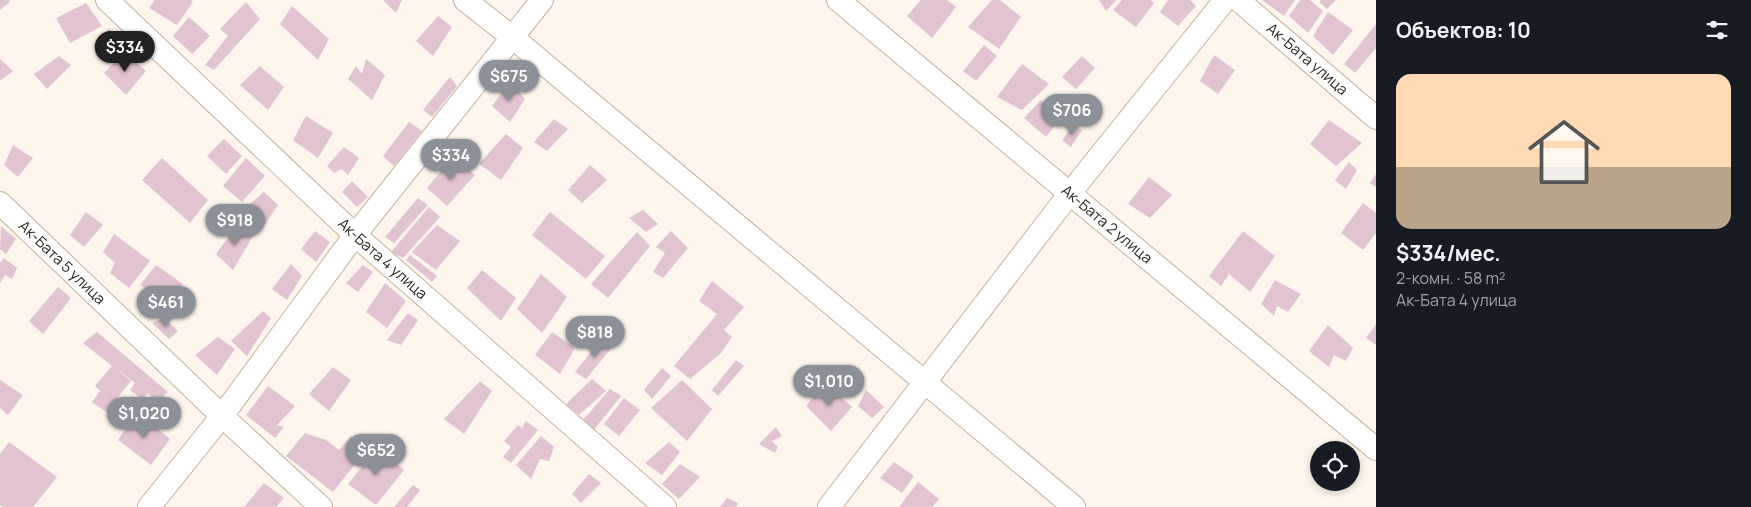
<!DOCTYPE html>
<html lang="ru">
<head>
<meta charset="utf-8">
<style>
  body { margin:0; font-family:Manrope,sans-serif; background:#20242c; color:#f1f3f6; height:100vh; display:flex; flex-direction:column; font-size:19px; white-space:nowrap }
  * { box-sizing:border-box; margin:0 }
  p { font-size:16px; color:#9ea1a6 }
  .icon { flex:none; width:28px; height:28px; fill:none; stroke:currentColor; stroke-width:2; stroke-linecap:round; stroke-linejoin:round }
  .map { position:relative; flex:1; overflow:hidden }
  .side { display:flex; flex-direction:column; background:#171b24; width:375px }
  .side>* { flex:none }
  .tools { position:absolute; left:1310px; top:441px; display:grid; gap:10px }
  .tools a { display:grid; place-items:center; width:50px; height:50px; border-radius:50%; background:#171b24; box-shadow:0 2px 8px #0003; font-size:25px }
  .price { position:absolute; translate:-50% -42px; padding:0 11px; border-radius:18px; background:#8c9099; color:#fff; font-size:16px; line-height:32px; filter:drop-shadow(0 1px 2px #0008) }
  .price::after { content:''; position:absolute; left:50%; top:30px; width:15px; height:11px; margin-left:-8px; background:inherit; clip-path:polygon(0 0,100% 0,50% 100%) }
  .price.on { background:#222; color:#fff }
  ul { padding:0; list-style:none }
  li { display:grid; align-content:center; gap:10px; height:265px; padding:0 20px }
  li+li { border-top:1px solid #363941 }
  li span { display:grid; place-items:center; height:155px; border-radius:15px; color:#555 }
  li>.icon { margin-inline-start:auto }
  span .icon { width:90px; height:90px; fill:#fffc; stroke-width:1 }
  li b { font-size:21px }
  h2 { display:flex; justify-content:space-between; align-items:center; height:60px; padding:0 20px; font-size:21px }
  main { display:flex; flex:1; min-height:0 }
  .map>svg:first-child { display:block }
  .building { fill:#e2c3d1 }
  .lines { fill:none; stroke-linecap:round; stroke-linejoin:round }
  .minor-casing { stroke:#c6b09a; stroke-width:24 }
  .minor { stroke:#fff; stroke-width:22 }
  .labels { text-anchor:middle; stroke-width:4; stroke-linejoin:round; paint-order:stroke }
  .street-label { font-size:15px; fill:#2c241b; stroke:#fef5ec }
</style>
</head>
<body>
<main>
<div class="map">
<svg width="1376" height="507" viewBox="0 0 1376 507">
  <rect width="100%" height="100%" fill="#fef5ec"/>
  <path class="building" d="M0 0H9L10 2 0 10Z
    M155 0H191L193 2 177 25 149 8Z
    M383 0H402L396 13Z
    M921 0H947L956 7 932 38 907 16Z
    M992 0H1000L1021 17 999 49 968 27Z
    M1099 0H1116L1106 11Z
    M1122 0H1151L1154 3 1136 27 1113 10Z
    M1168 0H1190L1196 6 1178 26 1160 12Z
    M1262 0H1295L1284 16Z
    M1300 0H1310L1323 11 1308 33 1289 16Z
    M1321 0H1336L1327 9 1319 2Z
    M246 2 260 19 214 70 205 65 228 36 220 29Z
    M86 3 102 26 70 43 56 18Z
    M292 6 329 39 318 60 280 24Z
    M1328 12 1353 30 1333 55 1313 36Z
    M438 16 452 27 433 56 416 41Z
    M189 17 210 36 192 54 173 36Z
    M1376 24V48L1355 73 1344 64Z
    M109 29 118 37 99 52 94 45Z
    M984 45 997 56 976 81 963 71Z
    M124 52 146 71 126 95 104 73Z
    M1214 55 1235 70 1218 94 1200 81Z
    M59 56 71 65 47 89 34 74Z
    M1082 56 1095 68 1076 89 1062 77Z
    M0 59 13 71 0 81Z
    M366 59 385 75 372 100 348 79 356 66 362 74Z
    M1022 64 1049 84 1022 110 997 97Z
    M260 66 284 87 268 110 240 85Z
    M450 77 457 86 432 117 423 110Z
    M510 82 525 99 510 122 492 106Z
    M1041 100 1061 118 1046 137 1024 118Z
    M306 116 333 133 318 158 293 140Z
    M554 119 568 129 547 151 534 142Z
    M1329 120 1362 143 1336 166 1310 144Z
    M409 122 422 131 394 166 383 156Z
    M1074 125 1082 130 1071 147 1062 140Z
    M506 134 523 148 501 180 479 164Z
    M224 139 242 156 226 174 207 156Z
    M13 145 33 158 18 177 4 165Z
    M344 147 359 158 348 175 342 169 334 173 327 166Z
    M453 156 475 175 447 206 427 188Z
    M162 158 208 200 190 223 142 180Z
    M246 158 265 176 242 202 223 186Z
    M1349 162 1357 170 1346 189 1335 180Z
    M590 165 607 180 582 203 568 190Z
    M1376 174V187L1370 183Z
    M1149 177 1172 195 1150 218 1128 204Z
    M352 181 368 197 357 207 342 192Z
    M264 192 278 205 262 229 243 210Z
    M418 198 428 205 394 243 385 237Z
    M1363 203 1376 213V233L1363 250 1341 233Z
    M429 207 440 217 403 258 391 252Z
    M643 210 658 224 646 232 629 218Z
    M86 212 103 225 84 247 70 235Z
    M550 212 605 256 586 279 532 235Z
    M240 221 253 236 233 270 216 254Z
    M437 225 460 241 436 270 412 252Z
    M1 226 16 239 6 254 0 249Z
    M315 231 330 242 316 262 301 249Z
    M671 231 688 248 663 278 653 272 665 253 656 247Z
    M1243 231 1275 256 1250 292 1229 274 1221 286 1209 276Z
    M637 232 650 246 608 298 591 284Z
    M114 234 150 261 129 288 110 273 115 263 103 252Z
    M410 255 437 276 432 282 406 260Z
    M4 258 17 268 12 279 5 275 0 283V263Z
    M291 264 302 276 287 300 272 289Z
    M156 265 183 284 177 293 166 287 159 298 140 285Z
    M363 265 373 272 358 292 346 283Z
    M482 270 516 298 501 321 467 288Z
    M541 274 567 297 542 333 517 309Z
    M1275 280 1301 294 1288 312 1277 306 1274 316 1261 304Z
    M712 281 744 307 724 330 732 337 721 353 690 379 674 366 717 314 699 301Z
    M385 283 406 301 387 328 366 312Z
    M58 287 71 298 43 334 29 321Z
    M263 311 271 318 247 356 231 341Z
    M408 313 418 320 401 345 387 340Z
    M164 318 178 331 169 339 152 323Z
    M1376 324V345L1366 338Z
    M1328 325 1353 348 1346 361 1334 355 1329 367 1309 351Z
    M97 332 168 392 157 402 148 393 142 399 130 390 135 383 114 367 131 381 106 412 92 402 100 391 95 386 112 366 83 343Z
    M552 332 575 348 560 374 535 355Z
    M218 337 235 349 217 375 195 355Z
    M603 337 614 345 586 379 575 372Z
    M736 360 744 366 718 396 712 390Z
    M333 367 351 380 329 411 309 394Z
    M662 368 671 376 652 399 644 390Z
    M592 379 606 391 579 415 566 404Z
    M0 380 23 395 8 415 0 408Z
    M682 380 712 409 687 441 651 408Z
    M480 381 492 391 464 434 444 419Z
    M825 382 852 407 831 431 806 406Z
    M268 386 295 406 277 425 284 427 275 438 246 415Z
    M610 389 621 396 593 431 582 421Z
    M866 390 884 407 872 418 858 406Z
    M624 398 640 410 619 436 604 424Z
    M137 412 170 439 151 465 118 440Z
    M526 421 538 430 511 463 503 457 511 447 504 441 518 425 522 428Z
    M776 427 782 436 772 441 778 447 775 453 759 444Z
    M305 433 326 440 339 450 351 436 367 451 359 466 356 463 333 492 286 456Z
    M541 436 554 447 549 461 540 459 531 479 516 465Z
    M9 442 57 477 33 507H3L0 505V454Z
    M669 442 680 452 662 475 645 463Z
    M378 447 404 470 376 505 348 484Z
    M894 462 914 476 902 493 880 478Z
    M680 464 700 477 679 499 662 484Z
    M589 474 601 483 581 503 572 494Z
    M918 482 939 499 932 507H899Z
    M264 483 284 498 276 507H244Z
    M413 485 420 490 407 507H394Z
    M727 498 738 503 736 507H720Z"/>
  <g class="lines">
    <defs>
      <g id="minor">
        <path id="s1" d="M107 0 355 235 665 507"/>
        <path d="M465 0 512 37 1074 507"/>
        <path id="s2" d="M838 0 1376 449"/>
        <path id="s3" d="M1238 0 1376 118"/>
        <path id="s4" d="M0 203 222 416 321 507"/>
        <path d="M149 507 222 416 355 235 542 0"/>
        <path d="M829 507 1070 193 1225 0"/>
      </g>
    </defs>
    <use href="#minor" class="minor-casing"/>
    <use href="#minor" class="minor"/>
  </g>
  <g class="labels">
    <g class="street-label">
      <text dy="5" stroke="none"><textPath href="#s3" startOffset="91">Ак-Бата улица</textPath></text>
      <text dy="5" stroke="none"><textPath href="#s2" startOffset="350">Ак-Бата 2 улица</textPath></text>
      <text dy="5" stroke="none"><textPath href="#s1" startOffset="378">Ак-Бата 4 улица</textPath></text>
      <text dy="5" stroke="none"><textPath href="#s4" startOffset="86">Ак-Бата 5 улица</textPath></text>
    </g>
  </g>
</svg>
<div class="tools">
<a><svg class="icon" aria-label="locate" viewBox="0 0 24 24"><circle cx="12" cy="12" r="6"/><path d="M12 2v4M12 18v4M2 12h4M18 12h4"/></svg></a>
</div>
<b class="price on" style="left:125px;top:73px">$334</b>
<b class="price" style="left:509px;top:102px">$675</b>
<b class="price" style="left:1072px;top:136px">$706</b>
<b class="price" style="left:451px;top:181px">$334</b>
<b class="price" style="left:235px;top:246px">$918</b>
<b class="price" style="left:166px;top:328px">$461</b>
<b class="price" style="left:595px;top:358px">$818</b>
<b class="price" style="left:829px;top:407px">$1,010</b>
<b class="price" style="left:144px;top:439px">$1,020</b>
<b class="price" style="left:376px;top:476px">$652</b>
</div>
<section class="side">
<h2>Объектов: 10<svg class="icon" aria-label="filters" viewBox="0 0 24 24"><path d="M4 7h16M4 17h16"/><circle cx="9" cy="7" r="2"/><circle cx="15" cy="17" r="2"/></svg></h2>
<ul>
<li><span style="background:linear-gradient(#ffd9b3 60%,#b9a48a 0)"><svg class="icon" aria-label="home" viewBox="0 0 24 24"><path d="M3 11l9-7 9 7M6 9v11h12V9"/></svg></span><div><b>$334/мес.</b><p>2-комн. · 58 m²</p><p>Ак-Бата 4 улица</p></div></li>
</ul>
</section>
</main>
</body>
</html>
